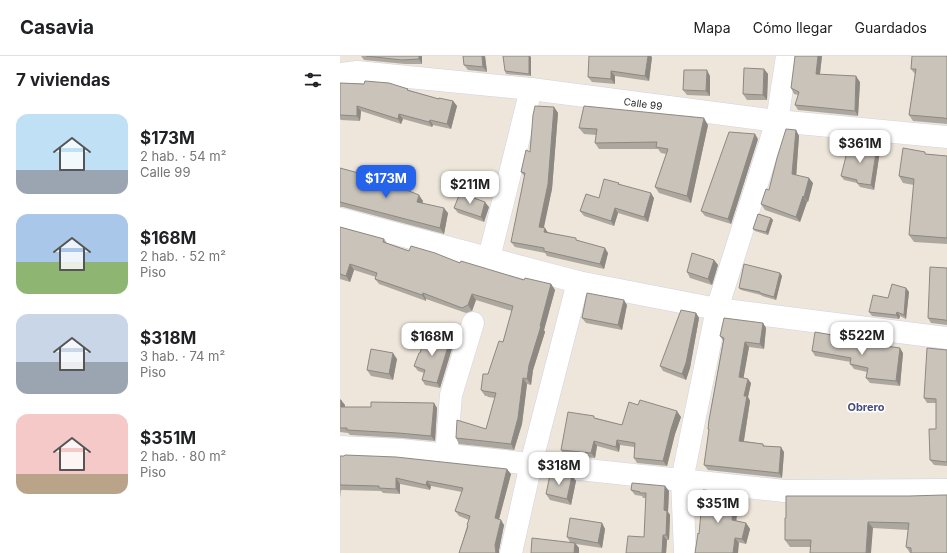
<!DOCTYPE html>
<html lang="es">
<head>
<meta charset="utf-8">
<style>
  body { margin:0; font-family:Inter,sans-serif; background:#f2f2f2; color:#202124; height:100vh; display:flex; flex-direction:column; font-size:15px; white-space:nowrap }
  * { box-sizing:border-box; margin:0 }
  p { font-size:13px; color:#757577 }
  .icon { flex:none; width:22px; height:22px; fill:none; stroke:currentColor; stroke-width:2; stroke-linecap:round; stroke-linejoin:round }
  .map { position:relative; flex:1; overflow:hidden }
  .side { display:flex; flex-direction:column; background:#fff; width:340px }
  .side>* { flex:none }
  .price { position:absolute; translate:-50% -34px; padding:0 9px; border-radius:8px; background:#fff; color:#222; font-size:13px; line-height:26px; filter:drop-shadow(0 1px 2px #0008) }
  .price::after { content:''; position:absolute; left:50%; top:24px; width:12px; height:9px; margin-left:-6px; background:inherit; clip-path:polygon(0 0,100% 0,50% 100%) }
  .price.on { background:#2563eb; color:#fff }
  ul { padding:0; list-style:none }
  li { display:flex; align-items:center; gap:12px; height:100px; padding:0 16px }
  li span { display:grid; place-items:center; flex:none; width:112px; height:80px; border-radius:12px; color:#555 }
  li>.icon { margin-inline-start:auto }
  span .icon { width:48px; height:48px; fill:#fffc; stroke-width:1 }
  li b { font-size:17px }
  h2 { display:flex; justify-content:space-between; align-items:center; height:48px; padding:0 16px; font-size:17px }
  header { display:flex; align-items:center; gap:24px; box-sizing:border-box; height:56px; padding:0 20px; background:#fff; border-bottom:1px solid #e0e0e0 }
  header strong { font-size:19px }
  nav { display:flex; gap:22px; margin-inline-start:auto; font-size:14px }
  main { display:flex; flex:1; min-height:0 }
  .map>svg:first-child { display:block }
  .lines { fill:none; stroke-linecap:round; stroke-linejoin:round }
  .minor-casing { stroke:#cfd2e4; stroke-width:23 }
  .minor { stroke:#fff; stroke-width:22 }
  .wall { fill:#ada89f }
  .shaded-wall { fill:#8d8882 }
  .building { fill:#c9c3b9; stroke:#8d8882 }
  .labels { text-anchor:middle; stroke-width:3; stroke-linejoin:round; paint-order:stroke }
  .street-label { font-size:10px; fill:#2a2a2a; stroke:#fff }
  .neighbourhood-label { font-size:11px; font-weight:bold; fill:#454c7f; stroke:#fff }
</style>
</head>
<body>
<header>
<strong>Casavia</strong>
<nav><a>Mapa</a><a>Cómo llegar</a><a>Guardados</a></nav>
</header>
<main>
<section class="side">
<h2>7 viviendas<svg class="icon" aria-label="filters" viewBox="0 0 24 24"><path d="M4 7h16M4 17h16"/><circle cx="9" cy="7" r="2"/><circle cx="15" cy="17" r="2"/></svg></h2>
<ul>
<li><span style="background:linear-gradient(#bfe0f5 70%,#9aa5b1 0)"><svg class="icon" aria-label="home" viewBox="0 0 24 24"><path d="M3 11l9-7 9 7M6 9v11h12V9"/></svg></span><div><b>$173M</b><p>2 hab. · 54 m²</p><p>Calle 99</p></div></li>
<li><span style="background:linear-gradient(#a9c7e8 60%,#8fb573 0)"><svg class="icon" aria-label="home" viewBox="0 0 24 24"><path d="M3 11l9-7 9 7M6 9v11h12V9"/></svg></span><div><b>$168M</b><p>2 hab. · 52 m²</p><p>Piso</p></div></li>
<li><span style="background:linear-gradient(#c9d6e8 60%,#9aa5b1 0)"><svg class="icon" aria-label="home" viewBox="0 0 24 24"><path d="M3 11l9-7 9 7M6 9v11h12V9"/></svg></span><div><b>$318M</b><p>3 hab. · 74 m²</p><p>Piso</p></div></li>
<li><span style="background:linear-gradient(#f6c9c9 75%,#b9a48a 0)"><svg class="icon" aria-label="home" viewBox="0 0 24 24"><path d="M3 11l9-7 9 7M6 9v11h12V9"/></svg></span><div><b>$351M</b><p>2 hab. · 80 m²</p><p>Piso</p></div></li>
</ul>
</section>
<div class="map">
<svg width="607" height="497" viewBox="0 0 607 497">
  <rect width="100%" height="100%" fill="#eee6da"/>
  <g class="lines">
    <defs>
      <g id="minor">
        <path id="s1" d="M0 18 17 16 191 33 437 65 607 81"/>
        <path d="M0 163 238 226 377 253 607 282"/>
        <path d="M149 202 191 33"/>
        <path d="M0 391 61 394 444 435 607 434"/>
        <path d="M106 399 111 339 133 267"/>
        <path d="M171 497 191 408 238 226"/>
        <path d="M345 497 342 424 377 253 437 65 447 0"/>
      </g>
    </defs>
    <use href="#minor" class="minor-casing"/>
    <use href="#minor" class="minor"/>
  </g>
  <path class="wall" d="M21 0H82V8H65L24 4Z
    M145 0 147 16 128 14 124 9Z
    M482 0 480 19 520 26 518 60 458 54 455 49 458 39 454 38 451 32Z
    M607 0V68L573 65 569 59 575 18 571 13Z
    M191 1V20L166 18 165 15Z
    M312 1 309 25 275 20V28L252 26 248 21Z
    M424 13 428 18 427 44H407L403 38Z
    M370 20V40L347 39 343 34Z
    M0 27 68 33V34L99 43 113 45 117 50 111 73 93 69 92 71 63 63 61 68 21 55 20 65 1 64 0 63Z
    M214 51 218 57 212 133 203 172 208 176 238 185 268 197 264 213 207 200 205 197 175 191 171 186 185 121 181 116 190 96Z
    M368 69 351 147 319 137 315 131 326 98 321 97 318 93H259L255 87 256 79 244 78 239 72Z
    M456 74 459 80 456 119 473 127 468 146H467L460 166 425 154 421 148 429 134Z
    M418 83 391 168 365 160 361 155Z
    M523 92 540 95 534 134 520 131 517 127 504 124 501 120Z
    M587 98 607 100V188L574 186 569 179 574 129 563 127 559 120Z
    M0 112 25 121 83 145 82 147 108 157 104 178 3 151H0Z
    M279 127 280 129 314 142 308 166 278 157 274 170 244 160 240 155 259 142Z
    M149 151 144 166 118 157 114 152Z
    M431 162 433 164 428 179 415 175 413 173Z
    M0 171 44 183 47 187 69 195 120 207 184 224 211 228 215 234 204 274 205 276 193 314 191 329 187 328 182 368 174 394 119 388 116 382 146 373 155 342 148 341 147 340H145L141 334 163 286 172 255 136 244 132 255 126 257 86 243V245L39 228 35 223 36 221 14 214 10 226 0 223Z
    M374 204 378 209 372 229 350 222 347 216Z
    M607 212V269L591 267 588 262Z
    M440 217 442 220 436 244 422 240 421 239 401 234 399 232Z
    M566 232 569 236 566 263 560 260 559 263 532 260 529 256 548 242Z
    M287 249 282 274 246 267 242 262Z
    M356 257 359 262 350 312 346 324 323 315 320 310Z
    M423 267 426 272 424 293 409 291 403 322 411 327 408 341 410 345 404 385 423 388 424 390 444 396 442 422 368 414 364 409 369 375 368 373 369 365V364L383 285 380 280Z
    M110 284 113 289 100 332 85 329 82 324 84 317 78 315 74 310 80 297Z
    M501 284 563 297 560 330 530 327 526 322 527 316 514 313 510 308 511 306 475 300 472 295Z
    M607 294V410L594 409 590 404 596 373V347H587L584 342Z
    M57 303 53 324 31 320 27 314Z
    M0 344 5 349V351H31L94 347 97 352 95 385 62 382 10 379 8 377 0 376Z
    M298 349 341 361 335 378 327 410 297 407 294 402V391L280 389 279 396 257 390 255 402 224 399 221 394 256 362 282 369Z
    M0 400 171 418 159 463 164 469 159 494V497H119L127 470V469L129 464 119 460 115 455 122 436 91 430 90 434 60 428V438L43 437 41 435 1 434 0 442Z
    M232 420 236 425 231 449 210 444 206 438Z
    M325 430 329 435 328 456 330 459 329 484H327L326 497H286L304 481 306 442H303L302 440 295 439 291 434Z
    M395 437 398 443 396 465 406 467 410 473 406 488 359 478Z
    M569 440 607 497H570L566 491 568 474 533 472 470 491H450L445 484Z
    M262 467 265 473 262 492 236 488 239 492V497H191L230 486 227 481Z"/>
  <path class="shaded-wall" d="M79 0H82V8L79 3Z
    M142 0H145L147 16 143 11Z
    M189 0H190L191 1V20L189 18Z
    M308 0H311L312 1 309 25 305 20Z
    M478 0H482L479 24 476 18Z
    M424 13 428 18 427 44 423 39Z
    M367 14 370 20V40L366 35Z
    M271 15 275 20V28L271 23Z
    M516 20 520 26 518 60 515 55Z
    M113 45 117 50 111 73 107 68Z
    M17 50 21 55 20 65 17 60Z
    M214 51 218 57 212 133 203 176 199 171Z
    M59 58 63 63 61 68 58 63Z
    M364 62 368 69 351 147 347 140Z
    M90 64 93 69 92 71 89 66Z
    M456 74 459 80 456 123 452 118Z
    M415 78 418 83 391 168 388 163Z
    M537 90 540 95 534 134 531 129Z
    M469 122 473 127 468 146 464 141Z
    M311 137 314 142 308 166 304 161Z
    M79 139 83 145 81 152 77 146Z
    M463 140 467 146 460 166 456 161Z
    M145 146 149 151 144 166 141 161Z
    M104 152 108 157 104 178 100 172Z
    M275 152 278 157 274 170 271 165Z
    M431 162 433 164 428 179 426 176Z
    M205 172 208 177 204 176Z
    M265 192 268 197 264 213 260 208Z
    M374 204 378 209 372 229 368 223Z
    M10 208 14 214 10 226 6 220Z
    M440 217 442 220 436 244 434 241Z
    M211 228 215 234 204 274 205 276 193 314 191 329 187 323 189 309Z
    M566 232 569 236 566 263 564 259Z
    M83 237 86 243V245L82 239Z
    M132 238 136 244 132 255 128 249Z
    M284 244 287 249 282 274 278 269Z
    M557 256 560 260 559 263 556 259Z
    M356 257 359 262 350 312 346 324 342 318Z
    M423 267 426 272 424 293 420 288Z
    M110 284 113 289 100 332 97 327Z
    M405 286 409 291 403 325 399 321Z
    M560 292 563 297 560 330 556 325Z
    M53 297 57 303 53 324 49 318Z
    M183 322 187 328 182 368 174 394 171 388Z
    M408 323 411 327 408 341 410 345 403 390 399 385 404 340Z
    M1 344 5 349 4 355 1 351Z
    M94 347 97 352 95 385 91 380Z
    M337 355 341 361 335 378 327 410 323 405 331 373Z
    M277 384 280 389 279 396 276 391Z
    M254 385 257 390 255 402 251 397Z
    M441 391 444 396 442 422 439 417Z
    M167 413 171 418 158 467 155 462Z
    M232 420 236 425 231 449 227 443Z
    M56 422 60 428V438L56 433Z
    M87 425 91 430 90 434 86 429Z
    M325 430 329 435 328 456 330 459 329 484 326 479 324 454Z
    M395 437 398 443 396 470 392 464Z
    M161 464 164 469 159 494V497H156L155 489Z
    M528 466 533 472 531 497H526Z
    M262 467 265 473 262 492 258 487Z
    M406 467 410 473 406 488 402 483Z
    M323 479 327 484 326 497H322Z
    M395 482 399 487 398 497H393Z
    M235 487 239 492V497H234Z"/>
  <path class="building" d="M26 0H79V3L62 4Z
    M123 0H142L143 11 124 9Z
    M163 0H189V18L165 15Z
    M249 0H308L305 20 271 15V23L248 21Z
    M455 0H478L476 18 516 20 515 55 455 49 459 36 451 32Z
    M572 0H607V63L604 62 569 59 576 13H571Z
    M404 12 424 13 423 39 403 38Z
    M344 14H367L366 35 343 34Z
    M25 25 49 27 68 33 67 34 99 43V42L113 45 107 68 90 64 89 66 59 58 58 63 17 50V60L0 59V27L24 28Z
    M195 50 214 51 208 128 199 171 205 172 204 176 236 182V184L265 192 260 208 204 195V192L171 186 185 117 181 116 186 94 190 96 193 59Z
    M244 50 364 62 347 140 315 131 328 93 316 91 317 86 255 87 257 73 239 72Z
    M446 73 456 74 452 118 469 122 464 141 463 140 456 161 421 148 426 133 429 134 437 102Z
    M389 76 415 78 388 163 361 155Z
    M509 88 523 92 524 88 537 90 531 129 517 127V124L501 120Z
    M563 92 585 96V98L607 100V182L569 179 574 123 559 120Z
    M0 112 22 118V120L64 133 79 139 77 146 104 152 100 172 0 146Z
    M264 123 279 127 278 128 311 137 304 161 275 152 271 165 240 155 246 138 259 142Z
    M120 137 145 146 141 161 114 152Z
    M418 158 431 162 426 176 413 173Z
    M0 171 44 183 43 186 69 195 71 190 95 197 120 207 121 205 184 224 185 222 211 228 200 270H201L189 309 187 323 183 322 178 362 171 388 116 382 117 364 146 373 156 337 144 335 141 334 143 318H148L159 285 163 286 173 250 132 238 128 249 122 252 83 237 82 239 35 223 37 217 10 208 6 220 0 218Z
    M352 197 374 204 368 223 347 216Z
    M404 208 440 217 434 241 420 237V236L399 232Z
    M590 211 607 212V265L605 264 588 262Z
    M552 228 566 232 564 259 557 256 556 259 529 256 533 239 548 242Z
    M247 237 284 244 278 269 242 262Z
    M341 254 356 257 346 307 342 318 320 310Z
    M384 262 423 267 420 288 405 286 399 321 408 323 404 340H407L399 385 423 388V390L441 391 439 417 364 409 369 373H368L369 364 384 282 380 280Z
    M87 276 110 284 97 327 82 324 85 314 74 310 79 297H80Z
    M475 276 498 280 497 284 531 289V288L560 292 556 325 526 322 528 312 510 308 511 302 472 295Z
    M587 292 607 294V406L590 404 589 373H596V343L584 342Z
    M31 293 53 297 49 318 27 314Z
    M0 344H1V351H31V346L94 347 91 380 58 377 7 374V372H0Z
    M300 344 337 355 331 373 323 405 294 402 295 387 277 384 276 391 254 385 251 397 221 394 228 356 254 360V362L282 369 289 346 298 349Z
    M5 399 56 401 167 413 155 462 161 464 155 489 156 497H119L128 470 127 469 130 460 115 455 123 432 87 425 86 429 56 422V433L39 432V430L0 429V400H4Z
    M216 418 232 420 227 443 206 438 210 419 216 420Z
    M292 427 325 430 324 454 327 455 326 479H323L322 497H286L288 480 304 481 306 437H300V436L291 434Z
    M363 434 395 437 392 464 406 467 402 483 395 482 393 497H355L358 477 359 478Z
    M604 439H607V497H571V492L566 491 569 467 528 466 526 497H470L471 484H445V462H446V440H569Z
    M230 462 262 467 258 487 227 481Z
    M192 482 235 487 234 497H191Z"/>
  <g class="labels">
    <g class="street-label">
      <text dy="4" stroke="none"><textPath href="#s1" startOffset="305">Calle 99</textPath></text>
    </g>
    <g class="neighbourhood-label">
      <text x="526" y="355">Obrero</text>
    </g>
  </g>
</svg>
<b class="price" style="left:520px;top:108px">$361M</b>
<b class="price on" style="left:46px;top:143px">$173M</b>
<b class="price" style="left:130px;top:149px">$211M</b>
<b class="price" style="left:522px;top:300px">$522M</b>
<b class="price" style="left:92px;top:301px">$168M</b>
<b class="price" style="left:219px;top:430px">$318M</b>
<b class="price" style="left:378px;top:468px">$351M</b>
</div>
</main>
</body>
</html>
